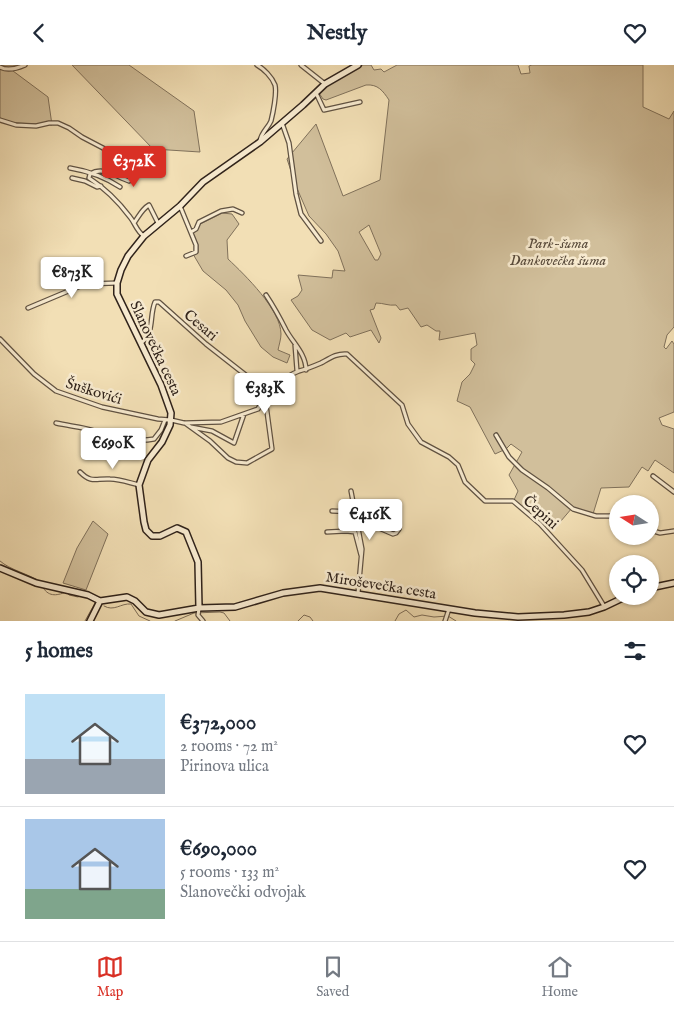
<!DOCTYPE html>
<html lang="en">
<head>
<meta charset="utf-8">
<style>
  body { margin:0; font-family:"IM FELL English",serif; background:#f6f6f7; color:#1f2937; height:100vh; display:flex; flex-direction:column; font-size:19px; white-space:nowrap }
  * { box-sizing:border-box; margin:0 }
  p { font-size:16px; color:#747a83 }
  .icon { flex:none; width:28px; height:28px; fill:none; stroke:currentColor; stroke-width:2; stroke-linecap:round; stroke-linejoin:round }
  .map { position:relative; height:556px; overflow:hidden }
  .drawer { display:flex; flex-direction:column; background:#fff; flex:1 }
  .drawer>* { flex:none }
  .needle { width:32px; rotate:282deg }
  .tools { position:absolute; left:609px; top:430px; display:grid; gap:10px }
  .tools a { display:grid; place-items:center; width:50px; height:50px; border-radius:50%; background:#fff; box-shadow:0 1px 4px #0004; font-size:25px }
  .price { position:absolute; translate:-50% -42px; padding:0 11px; border-radius:5px; background:#fff; color:#222; font-size:16px; line-height:32px; filter:drop-shadow(0 1px 2px #0008) }
  .price::after { content:''; position:absolute; left:50%; top:30px; width:15px; height:11px; margin-left:-8px; background:inherit; clip-path:polygon(0 0,100% 0,50% 100%) }
  .price.current { background:#d93025; color:#fff }
  ul { padding:0; list-style:none }
  li { display:flex; align-items:center; gap:15px; height:125px; padding:0 25px }
  li+li { border-top:1px solid #e0e1e3 }
  li span { display:grid; place-items:center; flex:none; width:140px; height:100px; border-radius:0px; color:#555 }
  li>.icon { margin-inline-start:auto }
  span .icon { width:60px; height:60px; fill:#fffc; stroke-width:1 }
  li b { font-size:21px }
  h2 { display:flex; justify-content:space-between; align-items:center; height:60px; padding:0 25px; font-size:21px }
  header { display:flex; justify-content:space-between; align-items:center; height:65px; padding:0 25px; background:#fff; font-size:22px; font-weight:800 }
  .dock { display:flex; justify-content:space-around; align-items:center; height:70px; border-top:1px solid #e0e1e3; background:#fff; font-size:14px; color:#747a83 }
  .dock a { display:grid; justify-items:center; gap:2px }
  .dock .current { color:#d93025 }
  .map>svg:first-child { display:block }
  .green { fill:#d1bf9b; stroke:#80715b; fill-rule:evenodd }
  .lines { fill:none; stroke-linecap:round; stroke-linejoin:round }
  .stream { stroke:#7d6d58; stroke-width:1 }
  .street-casing { stroke:#605242; stroke-width:5.5 }
  .secondary-casing { stroke:#30231b; stroke-width:8 }
  .street { stroke:#f7eacf; stroke-width:3 }
  .secondary { stroke:#f7eacf; stroke-width:5 }
  .labels { text-anchor:middle; stroke-width:5; stroke-linejoin:round; paint-order:stroke }
  .park-label { font-size:15px; font-style:italic; fill:#584a3b; stroke:#f7eacf }
  .street-label { font-size:15px; fill:#30231b; stroke:#f7eacf }
</style>
</head>
<body>
<header><svg class="icon" aria-label="back" viewBox="0 0 24 24"><path d="M15 5l-7 7 7 7"/></svg>Nestly<svg class="icon" aria-label="heart" viewBox="0 0 24 24"><path d="M12 20l-8-8c-3-5 5-10 8-4 3-6 11-1 8 4z"/></svg></header>
<div class="map">
<svg width="674" height="556" viewBox="0 0 674 556">
  <rect width="100%" height="100%" fill="#f2dfb5"/>
  <filter id="stains"><feTurbulence type="fractalNoise" baseFrequency=".004" numOctaves="4"/><feColorMatrix values="0 0 0 0 .2 0 0 0 0 .09 0 0 0 0 .02 0 0 0 .5 -.17"/></filter>
  <radialGradient id="worn" r=".72"><stop offset=".6" stop-color="#630" stop-opacity="0"/><stop offset="1" stop-color="#630" stop-opacity=".3"/></radialGradient>
  <path class="green" d="M0 0H20L9 3 48 32 52 60 0 57Z
    M72 0H129L194 46 200 87 153 84Z
    M363 0H371L374 5 381 4 384 7 397 0H518L521 9 530 8 529 1 532 0H643V42L669 54 674 46V262L667 270 664 282 666 284 672 276 674 279V347L659 353 662 360 674 364V408L655 395 648 406 642 402 629 422 601 423 593 449 572 443 555 463 548 452 539 442 527 447 514 435 518 426 509 410 522 387 511 379 506 384 495 389 470 342 457 336 462 317 470 309 475 299 471 295V284L477 280 475 268 439 275 440 266H436L427 260 421 262 408 243 400 245 396 240C388 241 384 238 376 238L374 244 370 245 381 273 379 278 371 265 350 272 346 268 330 275 312 265 291 235 298 231 302 225 298 210 332 213 333 205 345 206 338 186 326 169 309 151 296 121 287 94 316 59 343 131 380 115 389 35C383 26 378 19 366 20L326 35 323 34 319 28 331 17ZM369 160 381 189 378 195H375L359 167Z
    M222 148 232 149 239 159 227 175 228 194C245 210 281 245 281 269 281 274 279 280 278 285L290 290 287 298 273 292 261 282 245 256 238 240 226 225 203 206 193 189 198 188V180L193 169 200 159Z
    M93 456 108 469 86 525 63 518 77 483Z"/>
  <g class="lines">
    <path class="stream" d="M0 496C10 505 29 509 41 517
      M42 521C48 532 56 531 66 527L69 530 78 532
      M104 541C114 547 121 538 131 539L139 551 150 556
      M85 556 95 538
      M175 556 194 548 220 547 224 548 230 556
      M298 556 304 550 310 552 313 556
      M395 556 399 549 406 545 414 552 422 550 434 552 448 551 456 556"/>
    <defs>
      <path id="street" d="M257 0C264 4 272 12 275 20 277 28 273 48 271 56 268 63 261 68 260 76
        M301 0 325 19
        M0 2C7 6 18 3 25 0
        M316 28 324 45 360 37
        M0 55 16 60 36 61 49 58H58L69 63 82 72 103 83 108 87 120 102 132 108V113L129 116C115 111 103 101 90 109L89 113C106 124 118 136 130 152 135 158 137 167 144 171
        M282 58 289 78 296 129 301 149 321 176
        M70 103C88 106 105 112 120 122
        M72 113 85 116 97 122 101 121
        M180 141 196 180V187L186 191
        M134 158C139 151 142 144 149 140L158 158
        M191 167 196 164 199 157 221 146 233 144 242 148
        M266 230C274 242 280 253 286 265 293 278 306 289 306 305
        M28 243 85 219 117 218
        M0 274 34 309 56 326 102 342 158 354 171 355 184 358 221 357 258 344C265 329 283 312 299 306 307 304 314 301 321 298 330 293 337 288 347 289L402 340 408 359 421 377 449 392 458 400 465 417 485 436H513L540 459 582 505 604 541
        M141 278C155 268 149 251 155 237H159L206 279 252 315 265 332 272 384 247 398 236 397 228 393 210 376 185 358
        M295 280 297 306
        M56 358C69 361 83 362 95 366 115 371 133 378 154 374L161 365 165 355
        M191 362 212 366 234 378 244 349
        M496 370 509 392 522 405 548 423 573 444 596 451H610L618 454
        M80 407C92 419 96 413 110 414 120 414 130 418 139 420
        M653 411 674 427
        M351 426 362 484 358 528
        M332 446 355 447
        M356 453 393 469 396 468 399 464
        M650 465 660 468 674 466
        M327 467 346 466 355 467 361 490
        M199 544 198 550 203 556
        M445 556 449 544"/>
      <path id="secondary" d="M0 503 36 518 88 530 100 536
        M650 523 674 518
        M100 536 127 532 135 536 146 547 159 550 199 543 235 542 283 528 320 523 475 548 518 552 564 550 589 547 604 542 627 531
        M199 543 198 497 186 467 177 463 160 471H152L146 465 144 457 139 420 148 395 162 377 170 360 171 348 161 320 117 229V218L121 205 128 191 144 171 180 141 203 117 260 77 303 40 325 19 358 0
        M90 556 100 536"/>
    </defs>
    <use href="#street" class="street-casing"/>
    <use href="#secondary" class="secondary-casing"/>
    <use href="#street" class="street"/>
    <use href="#secondary" class="secondary"/>
  </g>
  <g class="labels">
    <g class="park-label">
      <text x="558" y="183">Park-šuma<tspan x="558" dy="17">Dankovečka šuma</tspan></text>
    </g>
    <g class="street-label">
      <text transform="translate(201 260) rotate(40)" y="5">Cesari</text>
      <text transform="translate(156 283) rotate(65)" y="5">Slanovečka cesta</text>
      <text transform="translate(94 326) rotate(17)" y="5">Šuškovići</text>
      <text transform="translate(541 447) rotate(42)" y="5">Čepini</text>
      <text transform="translate(381 520) rotate(9)" y="5">Miroševečka cesta</text>
    </g>
  </g>
  <rect width="100%" height="100%" filter="url(#stains)"/>
  <rect width="100%" height="100%" fill="url(#worn)"/>
</svg>
<div class="tools">
<a><svg class="needle" viewBox="-14 -14 28 28"><path d="M0-13l5 13h-10z" fill="#e53935"/><path d="M0 13l5-13h-10z" fill="#747a83"/></svg></a>
<a><svg class="icon" aria-label="locate" viewBox="0 0 24 24"><circle cx="12" cy="12" r="6"/><path d="M12 2v4M12 18v4M2 12h4M18 12h4"/></svg></a>
</div>
<b class="price current" style="left:134px;top:123px">€372K</b>
<b class="price" style="left:72px;top:234px">€873K</b>
<b class="price" style="left:265px;top:350px">€383K</b>
<b class="price" style="left:113px;top:405px">€690K</b>
<b class="price" style="left:370px;top:476px">€416K</b>
</div>
<section class="drawer">
<h2>5 homes<svg class="icon" aria-label="filters" viewBox="0 0 24 24"><path d="M4 7h16M4 17h16"/><circle cx="9" cy="7" r="2"/><circle cx="15" cy="17" r="2"/></svg></h2>
<ul>
<li><span style="background:linear-gradient(#bfe0f5 65%,#9aa5b1 0)"><svg class="icon" aria-label="home" viewBox="0 0 24 24"><path d="M3 11l9-7 9 7M6 9v11h12V9"/></svg></span><div><b>€372,000</b><p>2 rooms · 72 m²</p><p>Pirinova ulica</p></div><svg class="icon" aria-label="heart" viewBox="0 0 24 24"><path d="M12 20l-8-8c-3-5 5-10 8-4 3-6 11-1 8 4z"/></svg></li>
<li><span style="background:linear-gradient(#a9c7e8 70%,#7fa58c 0)"><svg class="icon" aria-label="home" viewBox="0 0 24 24"><path d="M3 11l9-7 9 7M6 9v11h12V9"/></svg></span><div><b>€690,000</b><p>5 rooms · 133 m²</p><p>Slanovečki odvojak</p></div><svg class="icon" aria-label="heart" viewBox="0 0 24 24"><path d="M12 20l-8-8c-3-5 5-10 8-4 3-6 11-1 8 4z"/></svg></li>
</ul>
</section>
<nav class="dock">
<a class="current"><svg class="icon" aria-label="map" viewBox="0 0 24 24"><path d="M3 6l6-2 6 2 6-2v14l-6 2-6-2-6 2zM9 4v14M15 6v14"/></svg>Map</a>
<a><svg class="icon" aria-label="saved" viewBox="0 0 24 24"><path d="M7 4h10v16l-5-4-5 4z"/></svg>Saved</a>
<a><svg class="icon" aria-label="home" viewBox="0 0 24 24"><path d="M3 11l9-7 9 7M6 9v11h12V9"/></svg>Home</a>
</nav>
</body>
</html>
